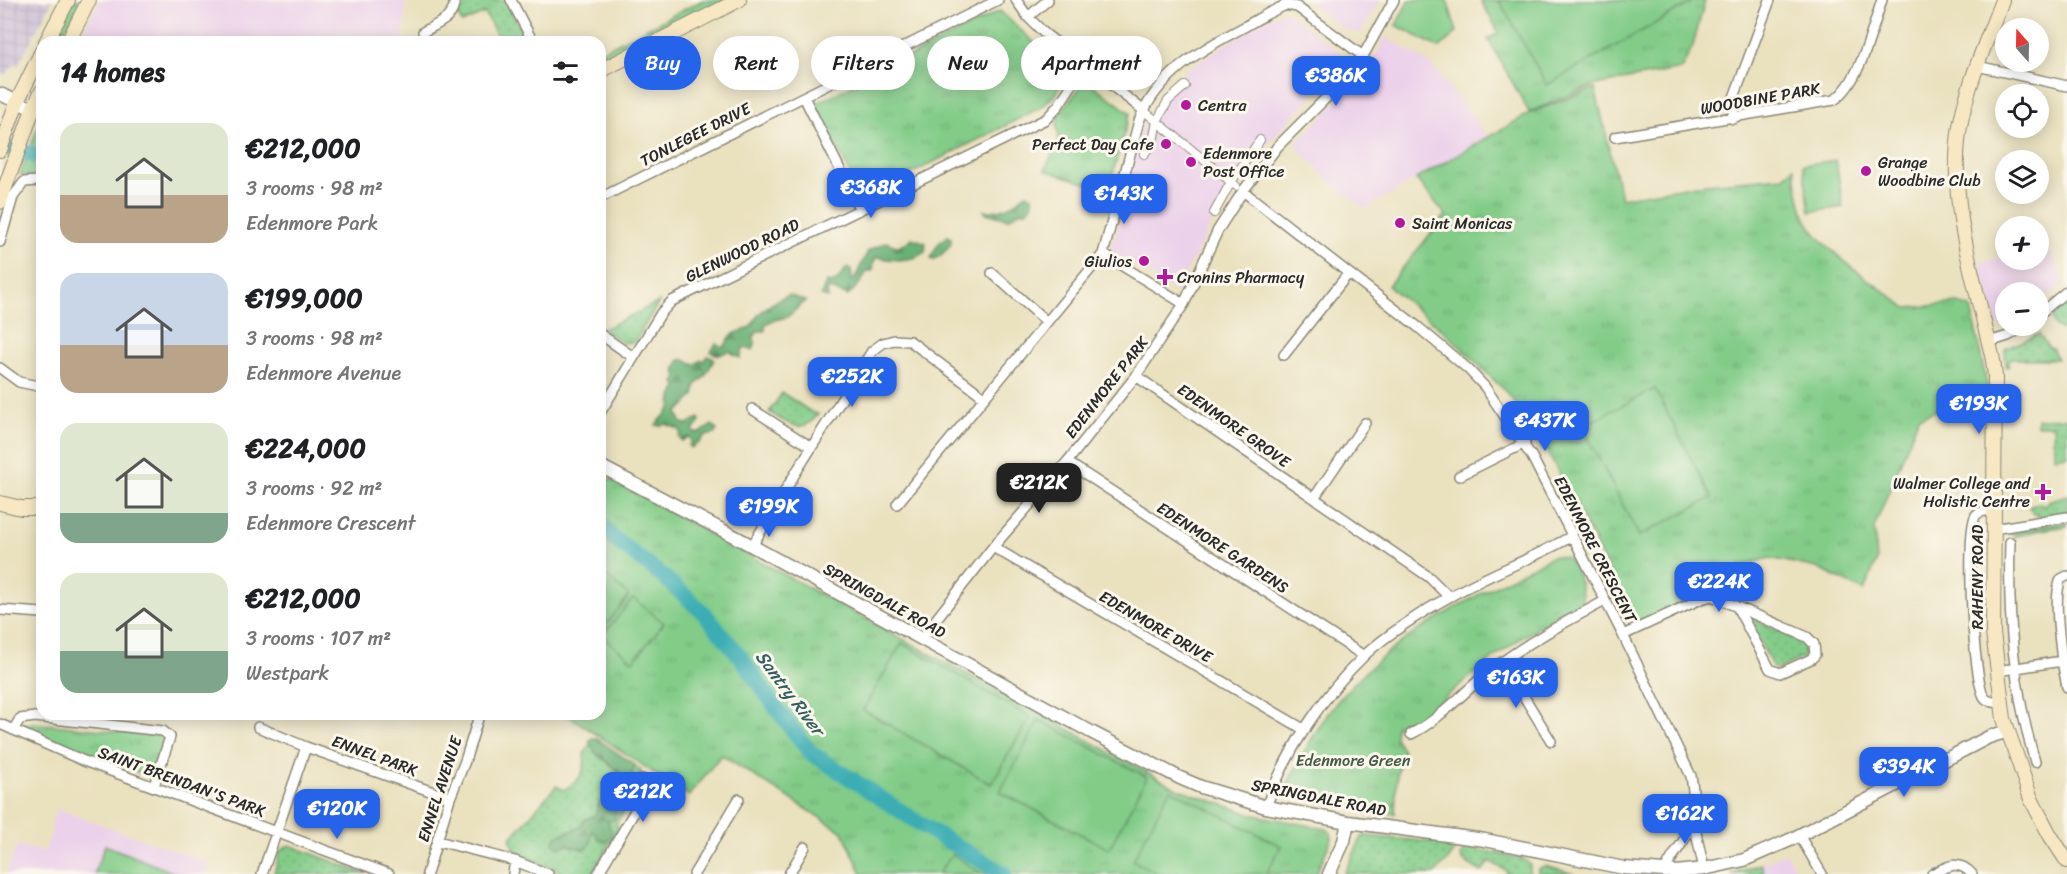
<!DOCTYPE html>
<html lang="en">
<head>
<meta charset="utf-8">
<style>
  body { margin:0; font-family:Sriracha,sans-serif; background:#f2f2f2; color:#202124; height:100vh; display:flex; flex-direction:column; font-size:22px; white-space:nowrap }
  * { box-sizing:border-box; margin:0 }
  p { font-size:20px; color:#757577 }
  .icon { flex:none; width:33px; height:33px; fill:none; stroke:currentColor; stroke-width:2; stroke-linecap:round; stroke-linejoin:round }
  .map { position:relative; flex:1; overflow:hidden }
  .details { position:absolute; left:36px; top:36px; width:570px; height:684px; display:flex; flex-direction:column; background:#fff; border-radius:18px; box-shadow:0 3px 15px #0003 }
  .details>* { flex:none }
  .hud { position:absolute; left:624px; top:36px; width:570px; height:54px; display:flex; gap:12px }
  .needle { width:39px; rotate:340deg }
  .tools { position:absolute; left:1995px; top:18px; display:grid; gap:12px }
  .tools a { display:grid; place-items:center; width:54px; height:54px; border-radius:50%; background:#fff; box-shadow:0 3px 15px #0003; font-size:30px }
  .price { position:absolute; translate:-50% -51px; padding:0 14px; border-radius:12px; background:#2563eb; color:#fff; font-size:20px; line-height:39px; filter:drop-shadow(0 2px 3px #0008) }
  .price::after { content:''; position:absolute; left:50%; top:36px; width:18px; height:14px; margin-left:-9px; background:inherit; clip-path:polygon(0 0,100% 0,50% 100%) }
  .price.current { background:#222; color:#fff }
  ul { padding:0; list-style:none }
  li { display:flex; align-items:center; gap:18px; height:150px; padding:0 24px }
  li span { display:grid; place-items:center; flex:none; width:168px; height:120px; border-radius:18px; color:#555 }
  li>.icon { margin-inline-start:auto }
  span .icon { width:72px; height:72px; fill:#fffc; stroke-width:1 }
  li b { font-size:26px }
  h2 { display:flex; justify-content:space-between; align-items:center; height:72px; padding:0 24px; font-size:26px }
  .pill { padding:0 21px; border-radius:27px; background:#fff; box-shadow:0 3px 15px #0003; font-size:21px; line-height:54px }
  .pill.current { background:#2563eb; color:#fff }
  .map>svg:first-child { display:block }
  .built { fill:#ecd1ea }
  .industrial { fill:url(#industrial-grid) }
  .grass { fill:url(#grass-dots); stroke:#567c5a; stroke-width:1.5 }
  .forest { fill:url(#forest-firs); stroke:#4a6e50; stroke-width:1.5 }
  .park { fill:url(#park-tufts); stroke:#567c5a; stroke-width:1.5 }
  .pitch { fill:#82cc88; stroke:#567c5a; stroke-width:1.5 }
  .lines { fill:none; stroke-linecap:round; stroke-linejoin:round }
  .river { stroke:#3badb3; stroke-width:16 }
  .pedestrian-casing { stroke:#8a8675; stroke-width:10 }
  .minor-casing { stroke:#8a8675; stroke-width:12 }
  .tertiary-casing { stroke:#8a8675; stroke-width:15 }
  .secondary-casing { stroke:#8a8675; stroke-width:16 }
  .pedestrian { stroke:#fff; stroke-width:8 }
  .minor { stroke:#fff; stroke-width:9 }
  .tertiary { stroke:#fff; stroke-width:12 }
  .secondary { stroke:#f7e8c3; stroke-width:14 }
  .poi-dot { fill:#b5179e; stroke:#fbf7ec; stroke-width:2 }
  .labels { text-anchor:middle; stroke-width:6; stroke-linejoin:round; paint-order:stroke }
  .street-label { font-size:16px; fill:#2b2b2b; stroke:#fbf7ec }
  .poi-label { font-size:16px; fill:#2b2b2b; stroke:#fbf7ec; text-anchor:start }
  .park-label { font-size:16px; fill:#455b47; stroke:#fbf7ec }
  .water-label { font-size:18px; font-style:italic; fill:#315f61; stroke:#fbf7ec }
</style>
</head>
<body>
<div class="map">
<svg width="2067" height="874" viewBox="0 0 2067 874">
  <defs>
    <pattern id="industrial-grid" width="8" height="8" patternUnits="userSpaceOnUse" patternTransform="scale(1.5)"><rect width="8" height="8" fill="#cbbfd5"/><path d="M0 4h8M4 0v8" fill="none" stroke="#aea4b7"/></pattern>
    <pattern id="grass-dots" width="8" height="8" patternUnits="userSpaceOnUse" patternTransform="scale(1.5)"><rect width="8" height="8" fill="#82cc88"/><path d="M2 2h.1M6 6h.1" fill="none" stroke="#70af76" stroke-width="1.8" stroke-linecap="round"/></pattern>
    <pattern id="forest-firs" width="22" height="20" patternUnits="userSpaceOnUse" patternTransform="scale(1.5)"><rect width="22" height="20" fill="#69b074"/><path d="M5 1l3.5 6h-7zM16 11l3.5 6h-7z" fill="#578f5f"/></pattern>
    <pattern id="park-tufts" width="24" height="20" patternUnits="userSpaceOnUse" patternTransform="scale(1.5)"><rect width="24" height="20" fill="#82cc88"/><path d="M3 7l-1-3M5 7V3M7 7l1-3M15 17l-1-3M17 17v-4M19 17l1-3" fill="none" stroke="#70af76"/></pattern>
  </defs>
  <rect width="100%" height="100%" fill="#fbf7ec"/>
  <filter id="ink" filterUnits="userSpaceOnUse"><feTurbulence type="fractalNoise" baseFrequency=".0167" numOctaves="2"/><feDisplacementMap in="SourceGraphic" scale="12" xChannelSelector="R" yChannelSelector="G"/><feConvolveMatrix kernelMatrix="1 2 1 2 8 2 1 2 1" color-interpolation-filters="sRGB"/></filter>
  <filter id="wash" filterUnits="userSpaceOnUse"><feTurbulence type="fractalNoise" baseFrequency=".008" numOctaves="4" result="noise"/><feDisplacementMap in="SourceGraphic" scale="24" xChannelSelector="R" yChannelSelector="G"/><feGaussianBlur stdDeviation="1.35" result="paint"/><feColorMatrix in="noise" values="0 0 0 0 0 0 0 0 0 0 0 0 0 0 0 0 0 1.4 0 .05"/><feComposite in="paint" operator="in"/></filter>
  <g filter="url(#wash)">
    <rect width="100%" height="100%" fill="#eae1bf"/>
    <path class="built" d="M100 0H406L403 42H77Z
      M1306 0H1380L1360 33 1345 29Z
      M1285 11 1341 53 1342 62 1256 158 1210 226 1176 292 1110 249 1126 208 1137 137 1166 91 1187 69 1263 21Z
      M1385 37 1431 64 1487 136 1365 209 1330 182 1295 145 1358 79 1374 58Z
      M2047 245 2064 283 2039 303 2038 292H2006V326H2011H2000L1996 323 1993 316 1980 263 2005 256 2006 260H2038L2039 247Z
      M57 809 210 863 204 874H6L17 845 44 852 53 828 50 826Z
      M1786 853 1798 874H1764L1761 864Z"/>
    <path class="industrial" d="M0 0H53L18 65 15 64 6 74H0Z"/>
    <path class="grass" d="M73 0H82L58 42H52Z
      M454 0H506L527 42H500L485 13 462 23 455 9Z
      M703 0H739L600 71V52Z
      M42 124V177L20 175 38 127Z
      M2067 301V329L2063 331 2055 327 2051 315Z
      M659 302 638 337 633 342 623 343 603 329Z
      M2039 334 2048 347 2053 349 2057 359H2009V366L2006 367 2005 349Z
      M782 393 811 412 818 414C802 437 787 423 769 412Z
      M2067 418V455L2054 457 2053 425H2037V419Z
      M2067 495V512L2041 517 2033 514 2029 507 2039 503 2045 505 2048 501Z
      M1750 617 1808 644 1810 650 1808 655 1779 669 1773 668 1750 622Z
      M595 738 641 770 633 785 635 789 616 825 619 828 592 874H565L517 853 510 839 556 786 564 790C579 780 587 773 584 754Z
      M1365 836 1446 843 1456 848C1452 859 1442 864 1435 874H1344L1362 837Z
      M289 845 366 874H274L280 851Z
      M1466 847 1524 859 1530 865V874H1506L1507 871 1489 861 1482 872 1462 860 1461 855Z
      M1761 864 1764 874H1731L1733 873Z
      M1545 866 1574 874H1538V869Z"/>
    <path class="forest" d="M1026 194 1032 196C1035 203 1032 207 1026 211H1021L1008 219 985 213 984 210C1001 214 1014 204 1026 194Z
      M947 236 951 238V244C947 251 940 256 933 260L931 258C936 248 937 243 947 236Z
      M912 238 926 243 925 252C913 262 892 261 877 257L874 261 873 271H867L860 283 848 296 831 289 827 291 828 298 821 296 826 282C838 286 841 274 847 267L851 270 852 280H854L868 251 886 242C900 249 901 247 912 238Z
      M789 295 806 301 787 317 771 321 765 325V331H759L754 336 755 345 753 350 743 348 740 358 729 351 719 355 711 352 716 343 722 347 725 346C734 326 740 336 751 326 755 322 756 316 760 313 765 308 781 297 789 295Z
      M707 356 713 357 714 360 705 376 696 385 694 396 677 413 682 423 687 424 699 418 700 422 693 430 694 433H700L712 425 717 430 715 434 704 436 699 443 691 448 689 446 692 440 688 437 682 441 679 437 681 434 679 429 666 424 660 426 656 425 671 408 672 397 677 387 675 382 677 377 675 371 679 361 683 359 694 365 701 360 704 361Z
      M2067 521V526L2035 531 2014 537 2007 530Z
      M592 738H596L635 765C634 770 631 774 630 779 628 791 632 802 616 807L615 819 611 821 607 820 612 833 607 842 598 839 595 833 592 831 590 844 586 850 568 845 558 847 553 843 556 836 579 828 585 819 596 815 598 805 610 792 611 781 618 772C607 757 598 763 589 741Z"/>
    <path class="park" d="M1705 0 1693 46 1681 69 1595 85 1529 112 1488 39 1499 33 1481 1Z
      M1000 11 1064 70 1057 93 1042 107 875 192 862 197 815 104Z
      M1089 82 1130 113 1108 190 1045 170 1059 139 1057 125 1059 114 1082 85Z
      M1595 88 1621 198 1696 185 1784 177 1794 167C1797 182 1798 200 1804 214 1816 247 1878 286 1907 308L1958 303 1971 308 1988 390 1919 417 1874 528 1877 560 1864 591 1817 568 1770 558 1740 566 1728 594 1711 589 1635 624 1568 489 1529 421 1507 393 1445 332 1388 286 1446 215 1416 179 1530 113Z
      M600 474 1176 788 1250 814 1327 829 1331 833 1332 838 1316 874H862L843 832 721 755 689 796 566 714H600Z
      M1553 556C1558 556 1564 556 1568 559 1577 567 1583 591 1582 602 1522 633 1469 674 1420 721H1405L1396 726 1395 738 1403 750 1397 775 1395 814 1282 795C1296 768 1309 740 1327 715 1383 638 1471 599 1553 556Z
      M33 723 159 736 163 741 150 777 23 729 26 724Z"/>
    <path class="pitch" d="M1409 0H1447L1457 32 1439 48 1396 25Z
      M1499 0H1689L1691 3 1547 85Z
      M1836 160 1843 207 1810 212 1803 165Z
      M1655 389 1712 498 1639 536 1582 426Z
      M603 573 629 596 600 632V577Z
      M633 598 664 623 633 661 602 636Z
      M902 643 1030 717 991 784 863 710Z
      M1039 720 1147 777 1109 849 1000 792Z
      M1170 789 1281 846 1266 874H1159L1133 861Z
      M105 845 177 874H94Z
      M952 854 982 874H938Z"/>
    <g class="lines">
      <path class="river" d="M0 146 42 157
        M600 524 613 538 664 577 704 613 742 659 776 708 811 753 936 834 1004 874"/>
    </g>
  </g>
  <g filter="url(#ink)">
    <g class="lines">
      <defs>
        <path id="pedestrian" d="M1143 110 1236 186
          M1144 154 1153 142 1157 121 1168 101 1185 86
          M1214 213 1231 182 1260 140"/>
        <path id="minor" d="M511 0 533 42
          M1016 0 1028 17 1044 33 1143 110
          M1028 17 1048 0
          M423 32C437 24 456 18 454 0
          M1977 66 2067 86
          M804 97 860 210
          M1733 119V100L1770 0
          M1615 137 1834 100C1860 83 1872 29 1882 0
          M1243 191 1418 327 1468 369 1485 387 1532 457 1623 635 1691 776C1695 798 1695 818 1685 838 1678 850 1670 859 1665 871
          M600 198 998 0
          M0 242 13 197 24 182 37 181 42 183
          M1103 254 1184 304
          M992 273 1047 322
          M2038 315 2067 291
          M600 334 633 357
          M1989 342 2008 336 2025 326
          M1284 355 1348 274
          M0 368 19 382 38 386 42 383
          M1136 376 1429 577 1449 597
          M752 409 811 447
          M600 413 661 313 672 301 1046 119 1058 106 1085 65
          M1067 462 1364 656
          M1459 476 1525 443
          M1314 498 1365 423
          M897 504 1103 254 1139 121C1158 74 1202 49 1244 27 1258 19 1271 11 1286 5L1297 7 1363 56
          M1993 510C1988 511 1979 511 1976 515 1965 529 1973 685 1985 698 1989 703 1997 702 2002 703
          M1993 529 2067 517
          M2010 542C2008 619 2013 687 2035 762
          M752 546 798 469 872 351 883 343 894 340 910 341 984 397
          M993 547 1305 730
          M0 610 42 613
          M1623 635 1701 599 1712 596 1807 637 1814 644 1815 655 1811 659 1780 673 1770 669 1737 607
          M923 639 937 618 993 547 1067 462 1136 376 1184 304 1218 230 1243 191 1278 146 1337 87 1363 56 1394 0
          M2062 661C2060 641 2053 596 2061 579L2067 576
          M1503 662 1551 741
          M1997 671 2062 661 2067 687
          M0 724 84 761 389 874
          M258 727 306 747 450 798
          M13 730 20 719 35 717 163 731 170 737 154 786
          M1411 734C1440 720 1464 691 1490 671 1526 643 1565 622 1605 601
          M1266 807C1286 751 1323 695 1366 654 1385 636 1425 610 1449 597 1489 574 1533 559 1572 536
          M1693 819 1704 869
          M1799 835 1822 874
          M438 841 515 861 548 874
          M262 874 306 747
          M427 874 450 798 465 761 478 719 477 714
          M513 874 515 861
          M598 874 650 785 642 779
          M694 874 739 799
          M789 874 805 847
          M1932 874C1948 866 1958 859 1972 874"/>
        <path id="tertiary" d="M0 94 33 109
          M600 466 745 542 1091 732 1180 778 1201 787 1266 807 1348 822 1485 840 1624 868 1676 872 1704 869 1744 860 1790 840 1989 737 2008 731
          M1329 874 1344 841 1348 822"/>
        <path id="secondary" d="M2002 0C1987 41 1968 82 1960 126 1947 205 1976 283 1993 360L1995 376 1993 633 2004 719 2031 799 2050 835 2067 861
          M46 42 68 0
          M68 42 89 0
          M600 71 739 0
          M0 150 17 102 42 51
          M0 202 33 109 42 91
          M0 503 21 508H42"/>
      </defs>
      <use href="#pedestrian" class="pedestrian-casing"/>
      <use href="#minor" class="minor-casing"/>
      <use href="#tertiary" class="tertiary-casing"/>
      <use href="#secondary" class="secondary-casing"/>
      <use href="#pedestrian" class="pedestrian"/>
      <use href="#minor" class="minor"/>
      <use href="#tertiary" class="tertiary"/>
      <use href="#secondary" class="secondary"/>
    </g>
  </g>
  <g class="poi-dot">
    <circle cx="1186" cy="105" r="6"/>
    <circle cx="1166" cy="144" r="6"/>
    <circle cx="1191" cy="162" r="6"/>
    <circle cx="1866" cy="171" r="6"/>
    <circle cx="1400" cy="223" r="6"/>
    <circle cx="1144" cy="261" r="6"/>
    <path d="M1162 268h6v6h6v6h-6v6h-6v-6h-6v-6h6z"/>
    <path d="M2040 483h6v6h6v6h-6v6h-6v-6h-6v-6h6z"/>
  </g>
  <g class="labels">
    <g class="street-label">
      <text transform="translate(1760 98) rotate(-10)" y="6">WOODBINE PARK</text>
      <text transform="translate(695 134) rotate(-27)" y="6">TONLEGEE DRIVE</text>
      <text transform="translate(742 250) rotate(-26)" y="6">GLENWOOD ROAD</text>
      <text transform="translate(1106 387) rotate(-52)" y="6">EDENMORE PARK</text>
      <text transform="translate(1234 425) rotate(35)" y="6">EDENMORE GROVE</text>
      <text transform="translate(1223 547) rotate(33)" y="6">EDENMORE GARDENS</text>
      <text transform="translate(1596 549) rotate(63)" y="6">EDENMORE CRESCENT</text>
      <text transform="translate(1977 577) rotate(-90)" y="6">RAHENY ROAD</text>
      <text transform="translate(885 600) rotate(29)" y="6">SPRINGDALE ROAD</text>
      <text transform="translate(1156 626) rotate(30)" y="6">EDENMORE DRIVE</text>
      <text transform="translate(375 755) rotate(20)" y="6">ENNEL PARK</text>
      <text transform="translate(182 781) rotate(20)" y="6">SAINT BRENDAN'S PARK</text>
      <text transform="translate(439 789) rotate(-72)" y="6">ENNEL AVENUE</text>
      <text transform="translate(1319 797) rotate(11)" y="6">SPRINGDALE ROAD</text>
    </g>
    <g class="poi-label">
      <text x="1198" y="111">Centra</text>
      <text x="1154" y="150" text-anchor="end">Perfect Day Cafe</text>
      <text x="1203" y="159">Edenmore<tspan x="1203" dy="18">Post Office</tspan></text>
      <text x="1878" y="168">Grange<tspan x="1878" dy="18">Woodbine Club</tspan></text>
      <text x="1412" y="229">Saint Monicas</text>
      <text x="1132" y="267" text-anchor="end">Giulios</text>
      <text x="1177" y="283">Cronins Pharmacy</text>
      <text x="2030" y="489" text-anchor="end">Walmer College and<tspan x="2030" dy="18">Holistic Centre</tspan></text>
    </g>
    <g class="park-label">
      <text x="1353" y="766">Edenmore Green</text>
    </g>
    <g class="water-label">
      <text transform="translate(790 693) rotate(53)" y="6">Santry River</text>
    </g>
  </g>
</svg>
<div class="tools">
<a><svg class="needle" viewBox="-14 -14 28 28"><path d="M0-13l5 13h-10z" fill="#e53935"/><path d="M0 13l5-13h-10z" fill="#757577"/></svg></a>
<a><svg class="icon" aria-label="locate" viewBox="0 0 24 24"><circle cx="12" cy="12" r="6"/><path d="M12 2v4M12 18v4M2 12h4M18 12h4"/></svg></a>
<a><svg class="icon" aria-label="layers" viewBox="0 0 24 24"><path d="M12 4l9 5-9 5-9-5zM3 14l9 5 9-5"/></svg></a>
<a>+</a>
<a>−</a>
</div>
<b class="price" style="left:1336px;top:107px">€386K</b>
<b class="price" style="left:871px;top:219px">€368K</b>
<b class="price" style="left:1124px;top:225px">€143K</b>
<b class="price" style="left:852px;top:408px">€252K</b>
<b class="price" style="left:1979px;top:435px">€193K</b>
<b class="price" style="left:1545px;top:452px">€437K</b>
<b class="price current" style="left:1039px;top:514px">€212K</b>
<b class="price" style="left:769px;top:538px">€199K</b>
<b class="price" style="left:1719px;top:613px">€224K</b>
<b class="price" style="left:1516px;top:709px">€163K</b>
<b class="price" style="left:1904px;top:798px">€394K</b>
<b class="price" style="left:643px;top:823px">€212K</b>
<b class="price" style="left:337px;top:840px">€120K</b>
<b class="price" style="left:1685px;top:845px">€162K</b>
<div class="hud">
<a class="pill current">Buy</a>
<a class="pill">Rent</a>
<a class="pill">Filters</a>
<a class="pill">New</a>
<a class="pill">Apartment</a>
</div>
<section class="details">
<h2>14 homes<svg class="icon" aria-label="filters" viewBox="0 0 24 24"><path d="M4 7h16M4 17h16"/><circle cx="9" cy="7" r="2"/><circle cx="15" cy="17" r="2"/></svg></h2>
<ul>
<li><span style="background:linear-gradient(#dfe7d0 60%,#b9a48a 0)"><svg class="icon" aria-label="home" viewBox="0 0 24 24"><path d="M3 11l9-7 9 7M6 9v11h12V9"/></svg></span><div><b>€212,000</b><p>3 rooms · 98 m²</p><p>Edenmore Park</p></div></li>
<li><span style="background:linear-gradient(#c9d6e8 60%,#b9a48a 0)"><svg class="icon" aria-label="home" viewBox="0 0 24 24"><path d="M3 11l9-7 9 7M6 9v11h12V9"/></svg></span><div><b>€199,000</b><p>3 rooms · 98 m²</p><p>Edenmore Avenue</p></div></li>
<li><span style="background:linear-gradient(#dfe7d0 75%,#7fa58c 0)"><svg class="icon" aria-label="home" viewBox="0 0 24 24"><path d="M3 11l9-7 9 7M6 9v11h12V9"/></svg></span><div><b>€224,000</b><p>3 rooms · 92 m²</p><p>Edenmore Crescent</p></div></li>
<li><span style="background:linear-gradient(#dfe7d0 65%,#7fa58c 0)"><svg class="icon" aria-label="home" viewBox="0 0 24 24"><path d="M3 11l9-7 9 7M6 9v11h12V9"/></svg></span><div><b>€212,000</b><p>3 rooms · 107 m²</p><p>Westpark</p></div></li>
</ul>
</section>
</div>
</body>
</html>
